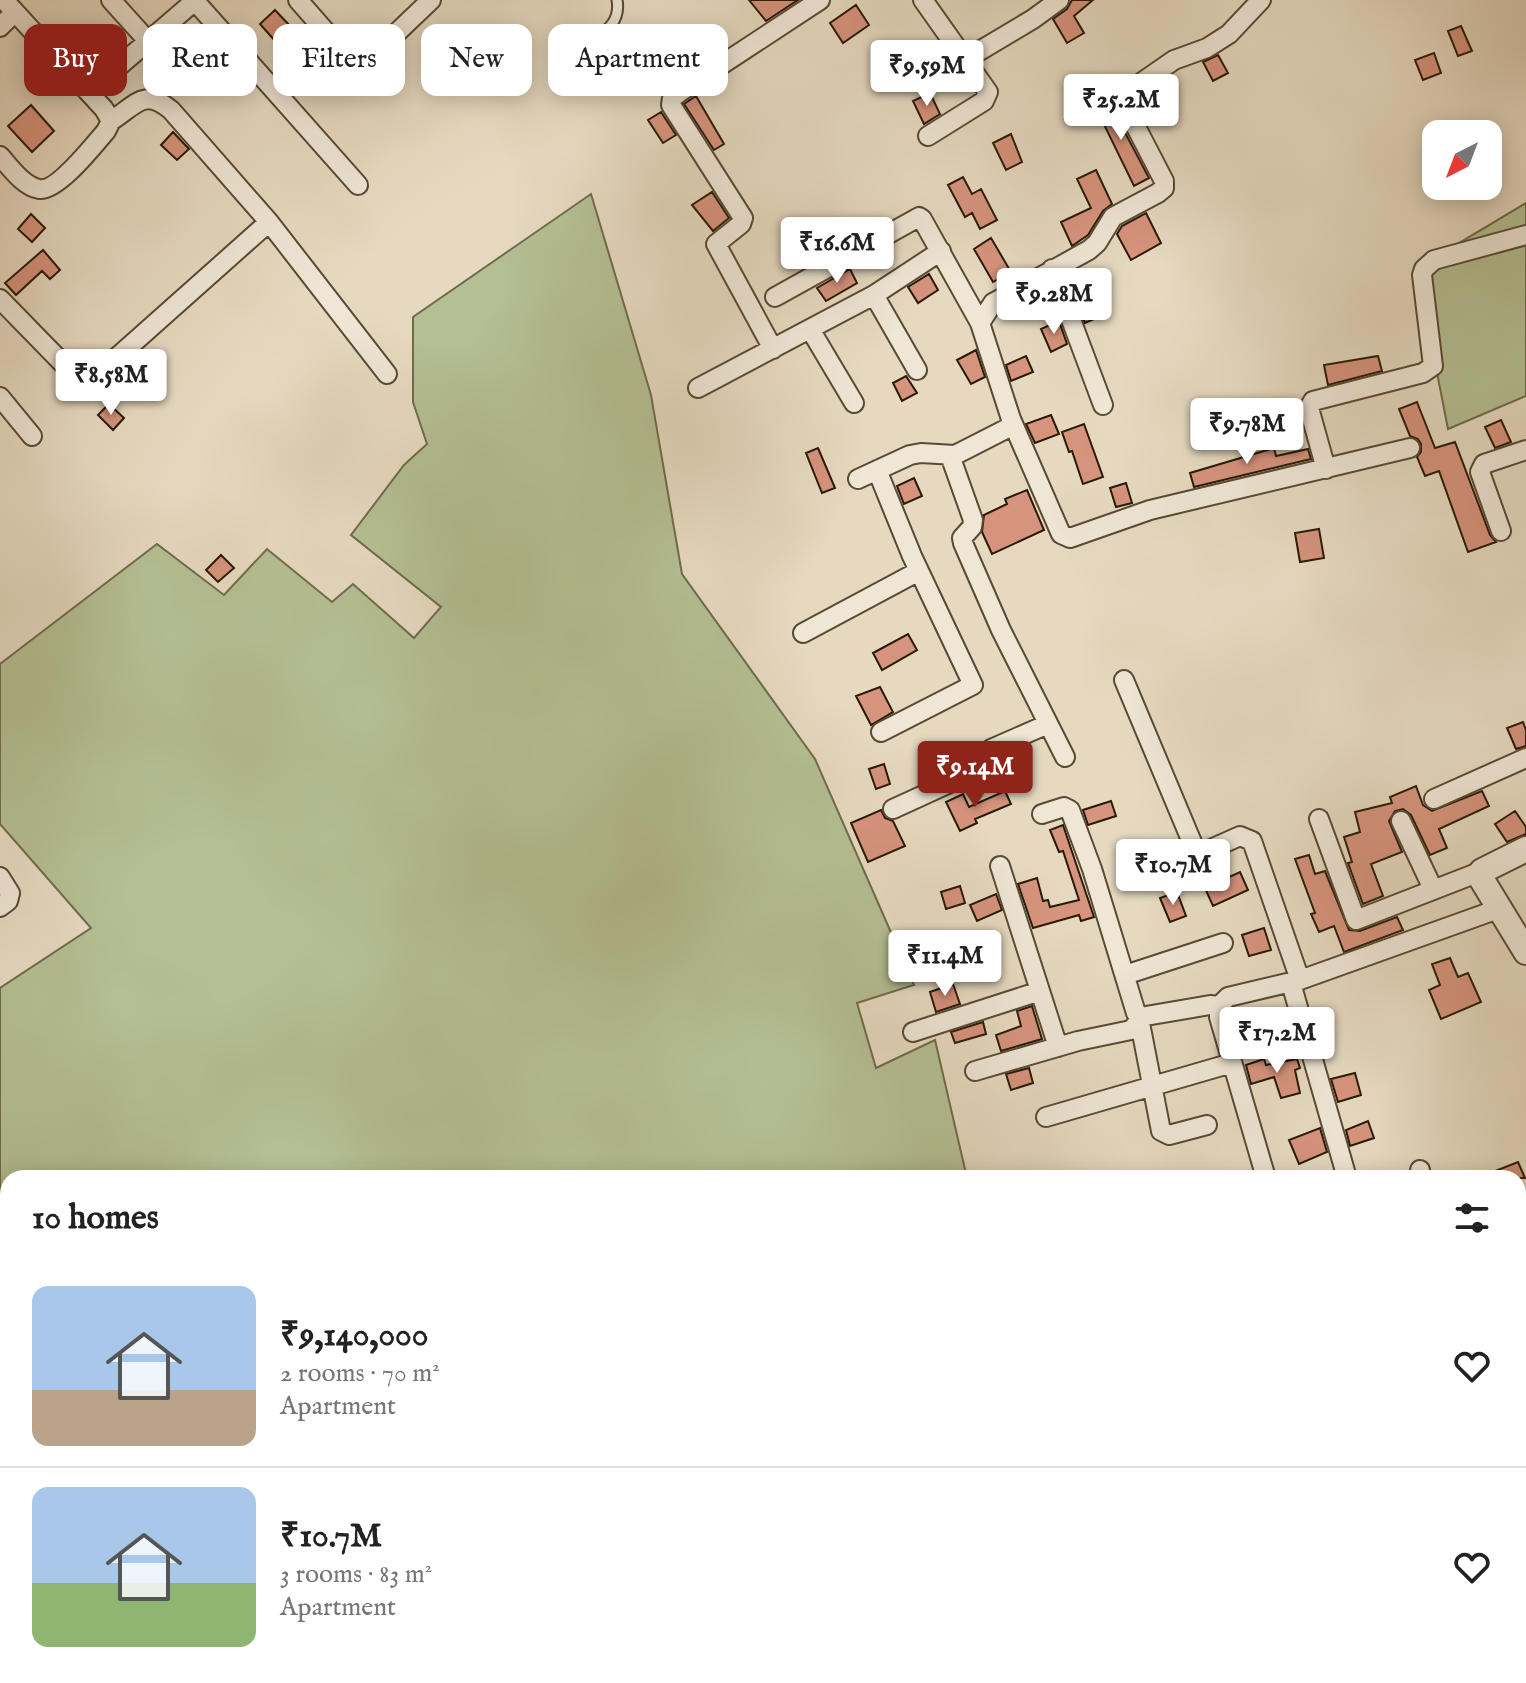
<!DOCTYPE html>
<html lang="en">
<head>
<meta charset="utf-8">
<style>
  body { margin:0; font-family:"IM FELL English",serif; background:#f2f2f2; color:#222; height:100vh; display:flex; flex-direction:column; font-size:30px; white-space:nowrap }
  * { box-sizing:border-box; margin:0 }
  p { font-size:26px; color:#767676 }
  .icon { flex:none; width:44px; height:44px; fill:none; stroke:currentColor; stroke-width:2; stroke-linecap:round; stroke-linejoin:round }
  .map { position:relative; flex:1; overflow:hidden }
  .drawer { position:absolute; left:0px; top:1170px; width:1526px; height:514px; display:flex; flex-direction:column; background:#fff; border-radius:24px 24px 0 0; box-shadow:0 4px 20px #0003 }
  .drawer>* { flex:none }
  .top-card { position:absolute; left:24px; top:24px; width:800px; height:72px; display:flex; gap:16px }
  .needle { width:52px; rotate:222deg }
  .buttons { position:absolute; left:1422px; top:120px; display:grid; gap:16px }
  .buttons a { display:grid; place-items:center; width:80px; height:80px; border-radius:16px; background:#fff; box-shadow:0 4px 20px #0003; font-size:40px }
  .price { position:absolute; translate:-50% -68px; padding:0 18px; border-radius:8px; background:#fff; color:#222; font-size:26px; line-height:52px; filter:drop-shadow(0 2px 4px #0008) }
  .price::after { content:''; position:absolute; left:50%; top:48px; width:24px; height:18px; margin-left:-12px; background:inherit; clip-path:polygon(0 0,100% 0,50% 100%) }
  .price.selected { background:#8f2418; color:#fff }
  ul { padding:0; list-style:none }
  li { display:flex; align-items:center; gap:24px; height:200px; padding:0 32px }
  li+li { border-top:2px solid #e0e0e0 }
  li span { display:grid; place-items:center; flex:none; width:224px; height:160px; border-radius:16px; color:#555 }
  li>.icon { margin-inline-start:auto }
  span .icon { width:96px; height:96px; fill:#fffc; stroke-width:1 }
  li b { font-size:34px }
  h2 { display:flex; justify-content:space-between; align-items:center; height:96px; padding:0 32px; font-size:34px }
  .tag { padding:0 28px; border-radius:16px; background:#fff; box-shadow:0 4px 20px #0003; font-size:28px; line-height:72px }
  .tag.selected { background:#8f2418; color:#fff }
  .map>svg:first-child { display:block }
  .green { fill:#b4bf93; stroke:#6e6c4c; stroke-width:2 }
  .building { fill:#d6937d; stroke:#281a06; stroke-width:2 }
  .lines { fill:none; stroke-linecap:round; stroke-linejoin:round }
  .service-casing { stroke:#584a34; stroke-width:13 }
  .minor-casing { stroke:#584a34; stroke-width:22 }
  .tertiary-casing { stroke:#584a34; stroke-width:28 }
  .service { stroke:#efe6d6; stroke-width:9 }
  .minor { stroke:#efe6d6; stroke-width:18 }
  .tertiary { stroke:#efe6d6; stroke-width:24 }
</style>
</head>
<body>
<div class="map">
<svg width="1526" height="1683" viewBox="0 0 1526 1683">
  <rect width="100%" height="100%" fill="#e6d9c0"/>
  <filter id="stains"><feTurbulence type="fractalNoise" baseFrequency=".0025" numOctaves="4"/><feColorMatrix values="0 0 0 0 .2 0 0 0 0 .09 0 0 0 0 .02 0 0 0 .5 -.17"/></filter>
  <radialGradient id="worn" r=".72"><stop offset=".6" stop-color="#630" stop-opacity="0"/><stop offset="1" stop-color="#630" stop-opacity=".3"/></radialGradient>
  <path class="green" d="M591 194 651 395 682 574 815 759 914 985 857 1003 876 1068 935 1040 967 1178H8V1676H230L224 1679 226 1683H0V988L91 928 0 824V664L157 544 224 595 267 549 332 602 353 584 414 638 441 607 351 535 404 465 427 444 413 402V317Z
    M1526 203V396L1448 429 1418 275 1429 261Z
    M666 1676H896L825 1683H668Z"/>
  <path class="building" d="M749 0H798L766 21Z
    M1093 0 1074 16 1084 33 1067 43 1053 19 1067 9 1072 0Z
    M856 5 869 25 843 43 830 23Z
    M275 10 291 27 276 42 260 24Z
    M1461 26 1472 51 1458 56 1448 31Z
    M1434 53 1441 73 1423 80 1415 60Z
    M1218 55 1228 73 1213 81 1203 62Z
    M930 93 940 114 924 124 913 101Z
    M1111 95V106L1149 178 1134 186 1094 104Z
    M696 96 724 144 714 150 684 104Z
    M31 105 54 131 32 152 8 126Z
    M661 112 676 135 663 143 648 120Z
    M173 132 189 149 177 160 161 145Z
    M1011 134 1022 162 1006 170 993 143Z
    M1096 170 1112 204 1103 211 1088 235 1072 246 1061 222 1091 208 1077 179Z
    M963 177 972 194 981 189 997 220 980 229 972 213 965 217 948 185Z
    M712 192 729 218 713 231 692 205Z
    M1146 213 1161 243 1131 260 1117 234 1122 226Z
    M31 214 45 228 32 242 18 229Z
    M991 238 1011 272 993 282 974 249Z
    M43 250 60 270 50 279 42 271 16 295 5 283Z
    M850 269 857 283 826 301 817 288Z
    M1076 271 1085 299 1090 297 1099 317 1085 323 1067 276Z
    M929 274 938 290 918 303 908 287Z
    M1059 321 1067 344 1051 352 1041 329Z
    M976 350 985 377 971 384 957 360Z
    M1026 356 1033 372 1011 381 1006 365Z
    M1378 356 1382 371 1328 385 1324 365Z
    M906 376 917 393 902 401 893 383Z
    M1417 402 1435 448 1455 442 1490 535 1496 542 1468 552 1439 471 1425 476 1417 457 1421 452V444L1418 439 1410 436 1399 409Z
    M109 404 124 418 113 430 98 415Z
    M1051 415 1059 434 1035 443 1026 424Z
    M1501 420 1511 442 1495 448 1485 427Z
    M1084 424 1103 477 1083 484 1072 451 1069 452 1062 432Z
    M818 448 835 488 822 493 806 453Z
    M1274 448 1276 456 1308 449 1311 459 1194 487 1190 473Z
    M914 478 922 496 904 504 897 486Z
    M1126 483 1132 503 1116 507 1110 488Z
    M1027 490 1044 530 992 554 982 532 984 515 1007 504 1005 499Z
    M1319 529 1324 558 1300 562 1295 533Z
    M221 555 234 568 218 582 206 570Z
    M908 634 917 650 882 670 873 653Z
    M880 687 893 712 871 725 856 696Z
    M1523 722 1526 730V746L1516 749 1507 728Z
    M884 764 890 784 876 789 869 769Z
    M1416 786 1423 805 1432 811 1482 791 1489 806 1439 829 1447 848 1430 855 1411 815 1403 809 1395 811 1389 821 1402 852 1371 864 1383 896 1363 904 1348 863 1352 862 1344 837 1360 832 1355 812 1392 803 1390 797Z
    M1005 791 1011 804 975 819 977 823 960 831 946 802 963 794 969 807Z
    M1111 801 1116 816 1088 825 1083 810Z
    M881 810 885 818 893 821 905 846 868 862 851 823Z
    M1515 811 1526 827V834L1507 842 1495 824Z
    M1063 825 1094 917 1081 921 1079 915 1033 928 1018 884 1037 878 1043 901 1048 900 1050 907 1079 900 1063 851 1059 852 1050 830Z
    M1309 855 1315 874 1325 871 1349 930 1360 931 1397 917 1403 930 1344 952 1334 926 1319 932 1311 914 1315 913 1295 859Z
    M1240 872 1248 890 1213 906 1205 888Z
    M960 886 965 903 946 909 941 892Z
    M1177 892 1186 916 1170 922 1160 898Z
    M996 894 1002 910 977 921 970 905Z
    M1264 928 1271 950 1249 956 1242 935Z
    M1450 958 1458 977 1468 973 1481 1002 1441 1019 1429 990 1440 985 1432 964Z
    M953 984 960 1004 936 1012 930 992Z
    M1032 1006 1042 1039 1001 1051 996 1035 1021 1026 1017 1011Z
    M983 1022 986 1034 955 1043 951 1032Z
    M1264 1059 1266 1065 1297 1059 1300 1068 1295 1070 1300 1093 1281 1098 1274 1077 1251 1084 1246 1065Z
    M1029 1068 1033 1083 1011 1090 1006 1074Z
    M1355 1073 1361 1095 1338 1102 1331 1079Z
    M1368 1121 1374 1138 1350 1146 1346 1130Z
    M1320 1128 1327 1152 1299 1164 1289 1140Z
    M1518 1162 1525 1178H1480V1177Z"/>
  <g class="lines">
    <defs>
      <path id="service" d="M590 43C606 31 621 22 617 0"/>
      <path id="minor" d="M111 0 148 41
        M194 0 358 185
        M298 0 347 56 356 64 363 65 431 0
        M923 0 988 92 984 101 928 136
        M0 27 15 12
        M966 59 1033 19 1059 0
        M89 92 196 0
        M111 121C137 104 144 88 171 110L269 222 387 374
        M0 156C10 167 23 186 39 189 57 192 94 145 106 131L111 121 104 109 4 0
        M1052 269 1103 405
        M874 295 917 370
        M775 297 919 217 922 219 980 323
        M0 299 76 377 85 380 95 377 105 368 269 222
        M810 329 854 403
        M773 349 716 244 741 224 743 218 671 105 672 98 680 92 820 0
        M698 388 874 295 941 251
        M0 397 32 436
        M1011 419 1061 534 1070 538 1150 510 1410 448
        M1326 469 1309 408 1313 401 1423 373 1433 366 1422 275 1424 269 1434 260 1526 235
        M877 470 912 556 973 685 881 732
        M858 479 910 455 921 453 955 455
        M1501 531 1480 472 1484 464 1526 450
        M803 633 919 571
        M1124 680 1194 847 1204 852 1240 836 1252 841 1300 980
        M1065 757 1001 630 963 543 962 538 972 527 973 520 952 461 955 455 1006 429 1011 424V419L980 323 993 303 1089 250 1097 243 1113 217 1158 193 1164 188V181L1122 100 1125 94 1174 60 1207 48 1229 34 1261 0
        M1434 799 1526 758
        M893 809 989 765 991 749 1048 724
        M1042 814 1064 807 1070 810 1092 869 1136 1013 1140 1017 1210 1005 1219 1006
        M1319 819 1356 920 1482 871
        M1401 821 1433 889
        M1000 866 1058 1047
        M0 877 10 893 8 901 0 907
        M1125 975 1223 943
        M1291 983 1347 1178
        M1140 1023 1161 1131 1169 1135 1207 1125
        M913 1032 1040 991
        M975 1071 1078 1041 1131 1030 1143 1017
        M1046 1117 1232 1063
        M1420 1170 1421 1178
        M1266 1178 1219 1017V1006L1228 997 1300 980 1501 908
        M1518 1228 1526 1225
        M1518 1442 1526 1439
        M1444 1676 1446 1683
        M1231 1683 1254 1676
        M1501 1683 1519 1677"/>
      <path id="tertiary" d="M1526 849 1482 871 1479 875 1526 952"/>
    </defs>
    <use href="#service" class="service-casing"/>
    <use href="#minor" class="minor-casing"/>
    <use href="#tertiary" class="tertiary-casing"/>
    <use href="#service" class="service"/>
    <use href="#minor" class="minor"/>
    <use href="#tertiary" class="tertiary"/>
  </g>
  <rect width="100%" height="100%" filter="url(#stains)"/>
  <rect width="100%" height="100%" fill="url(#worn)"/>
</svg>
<div class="buttons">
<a><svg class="needle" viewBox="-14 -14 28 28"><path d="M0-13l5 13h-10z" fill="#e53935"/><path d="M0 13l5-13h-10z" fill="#767676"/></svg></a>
</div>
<b class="price" style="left:927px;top:108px">₹9.59M</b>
<b class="price" style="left:1121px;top:142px">₹25.2M</b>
<b class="price" style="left:837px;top:285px">₹16.6M</b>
<b class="price" style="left:1054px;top:336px">₹9.28M</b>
<b class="price" style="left:111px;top:417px">₹8.58M</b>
<b class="price" style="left:1247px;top:466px">₹9.78M</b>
<b class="price selected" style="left:975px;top:809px">₹9.14M</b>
<b class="price" style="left:1173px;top:907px">₹10.7M</b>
<b class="price" style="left:945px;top:998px">₹11.4M</b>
<b class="price" style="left:1277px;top:1075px">₹17.2M</b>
<div class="top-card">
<a class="tag selected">Buy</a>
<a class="tag">Rent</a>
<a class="tag">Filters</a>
<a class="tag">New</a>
<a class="tag">Apartment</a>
</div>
<section class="drawer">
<h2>10 homes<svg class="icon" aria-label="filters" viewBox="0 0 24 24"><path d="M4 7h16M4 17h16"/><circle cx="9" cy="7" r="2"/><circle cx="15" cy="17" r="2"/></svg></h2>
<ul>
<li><span style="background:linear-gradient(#a9c7e8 65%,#b9a48a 0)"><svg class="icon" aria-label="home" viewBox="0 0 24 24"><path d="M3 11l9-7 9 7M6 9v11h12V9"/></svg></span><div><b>₹9,140,000</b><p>2 rooms · 70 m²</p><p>Apartment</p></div><svg class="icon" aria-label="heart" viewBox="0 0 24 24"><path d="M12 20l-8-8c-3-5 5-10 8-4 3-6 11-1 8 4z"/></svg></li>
<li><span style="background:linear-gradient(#a9c7e8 60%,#8fb573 0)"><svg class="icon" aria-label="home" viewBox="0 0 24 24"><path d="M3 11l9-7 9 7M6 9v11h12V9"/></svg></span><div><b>₹10.7M</b><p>3 rooms · 83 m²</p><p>Apartment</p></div><svg class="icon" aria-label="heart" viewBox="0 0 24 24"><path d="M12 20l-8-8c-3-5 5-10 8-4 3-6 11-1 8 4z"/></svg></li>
</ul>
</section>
</div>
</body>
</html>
